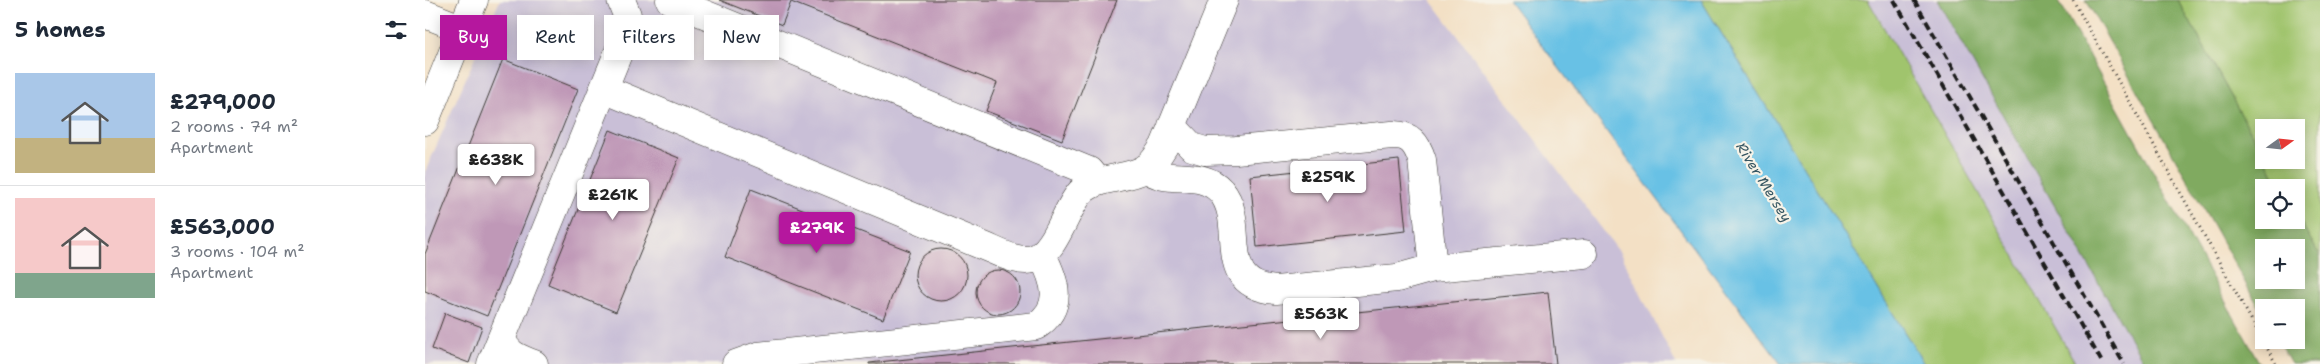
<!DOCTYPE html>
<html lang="en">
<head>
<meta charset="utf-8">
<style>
  body { margin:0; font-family:"Shantell Sans",sans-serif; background:#f6f6f7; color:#1f2937; height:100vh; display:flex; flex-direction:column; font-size:19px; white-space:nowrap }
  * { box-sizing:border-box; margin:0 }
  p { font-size:16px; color:#747a83 }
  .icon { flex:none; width:28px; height:28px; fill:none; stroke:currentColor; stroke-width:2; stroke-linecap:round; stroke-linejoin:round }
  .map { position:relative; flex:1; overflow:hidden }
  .drawer { display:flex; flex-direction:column; background:#fff; width:425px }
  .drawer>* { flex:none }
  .top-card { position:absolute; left:15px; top:15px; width:475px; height:45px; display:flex; gap:10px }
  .needle { width:32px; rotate:75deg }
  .tools { position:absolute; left:1830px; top:119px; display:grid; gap:10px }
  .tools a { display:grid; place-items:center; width:50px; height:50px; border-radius:0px; background:#fff; box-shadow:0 2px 12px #0003; font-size:25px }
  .price { position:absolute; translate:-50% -42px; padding:0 11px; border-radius:5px; background:#fff; color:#222; font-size:16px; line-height:32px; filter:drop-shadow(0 1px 2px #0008) }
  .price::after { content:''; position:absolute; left:50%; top:30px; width:15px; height:11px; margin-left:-8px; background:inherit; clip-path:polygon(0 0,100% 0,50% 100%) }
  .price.active { background:#b5179e; color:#fff }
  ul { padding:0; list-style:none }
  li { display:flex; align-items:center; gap:15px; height:125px; padding:0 15px }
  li+li { border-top:1px solid #e0e1e3 }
  li span { display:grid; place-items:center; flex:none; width:140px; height:100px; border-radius:0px; color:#555 }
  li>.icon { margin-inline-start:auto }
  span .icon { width:60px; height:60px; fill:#fffc; stroke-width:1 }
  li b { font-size:21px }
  h2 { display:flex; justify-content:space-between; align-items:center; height:60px; padding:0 15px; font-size:21px }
  .chip { padding:0 18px; border-radius:0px; background:#fff; box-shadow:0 2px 12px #0003; font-size:18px; line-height:45px }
  .chip.active { background:#b5179e; color:#fff }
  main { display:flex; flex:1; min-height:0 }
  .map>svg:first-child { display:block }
  .industrial { fill:#c9bfd7 }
  .green { fill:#a0c46d; stroke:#5e7044 }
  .forest { fill:#80aa60; stroke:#4e633e; fill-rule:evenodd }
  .water { fill:#67c1e5; stroke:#426e80 }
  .building { fill:#bf98b7 }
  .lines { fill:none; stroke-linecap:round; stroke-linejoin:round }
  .minor-casing { stroke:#3c3935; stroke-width:29 }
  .path { stroke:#3c3935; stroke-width:3; stroke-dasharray:1 4; stroke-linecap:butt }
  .minor { stroke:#fff; stroke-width:28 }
  .rail { stroke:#1c1c1c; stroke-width:4; stroke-dasharray:8 4; stroke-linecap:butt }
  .labels { text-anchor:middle; stroke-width:4.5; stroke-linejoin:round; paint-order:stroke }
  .water-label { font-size:14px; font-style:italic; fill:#365662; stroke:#f7f3e8 }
</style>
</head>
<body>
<main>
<section class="drawer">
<h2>5 homes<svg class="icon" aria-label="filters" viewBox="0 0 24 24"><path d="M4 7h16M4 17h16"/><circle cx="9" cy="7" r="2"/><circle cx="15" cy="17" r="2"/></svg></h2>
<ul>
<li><span style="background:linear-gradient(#a9c7e8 65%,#c2b280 0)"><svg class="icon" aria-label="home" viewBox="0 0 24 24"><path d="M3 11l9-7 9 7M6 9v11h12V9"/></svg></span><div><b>£279,000</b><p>2 rooms · 74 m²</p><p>Apartment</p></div></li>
<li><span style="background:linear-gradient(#f6c9c9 75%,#7fa58c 0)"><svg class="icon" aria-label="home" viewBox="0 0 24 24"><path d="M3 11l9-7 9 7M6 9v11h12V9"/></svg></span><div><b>£563,000</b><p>3 rooms · 104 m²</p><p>Apartment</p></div></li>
</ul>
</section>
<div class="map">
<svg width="1895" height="364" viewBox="0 0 1895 364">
  <rect width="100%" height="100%" fill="#f7f3e8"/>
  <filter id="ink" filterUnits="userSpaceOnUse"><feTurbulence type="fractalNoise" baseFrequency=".02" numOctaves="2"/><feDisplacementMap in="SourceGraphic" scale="10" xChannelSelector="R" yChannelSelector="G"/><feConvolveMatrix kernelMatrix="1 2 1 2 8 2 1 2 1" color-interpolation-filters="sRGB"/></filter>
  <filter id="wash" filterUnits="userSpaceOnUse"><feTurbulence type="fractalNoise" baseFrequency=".0096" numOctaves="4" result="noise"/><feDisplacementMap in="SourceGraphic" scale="20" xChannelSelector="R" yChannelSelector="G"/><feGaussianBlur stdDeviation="1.12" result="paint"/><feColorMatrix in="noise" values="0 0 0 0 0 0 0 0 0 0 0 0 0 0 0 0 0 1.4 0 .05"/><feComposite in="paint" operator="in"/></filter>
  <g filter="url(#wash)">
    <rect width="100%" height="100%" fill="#f3e0c5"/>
    <path class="industrial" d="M75 0H1006L1195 253 1251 364H0V172Z
      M1443 0H1512L1720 364H1651Z"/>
    <path class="green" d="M1276 0H1443L1651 364H1499Z
      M1753 0H1895V256L1871 214V188L1856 187 1841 160H1871V128H1839V156Z"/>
    <path class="forest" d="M1512 0H1633L1835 364H1720Z
      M1661 0H1753L1839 156V160H1841L1856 187 1839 188V220H1871V214L1895 256V364H1866L1852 340H1871V308H1839V316ZM1839 248H1871V280H1839Z"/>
    <path class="water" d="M1083 0H1276L1499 364H1356Z"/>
    <g id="blocks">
      <path class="building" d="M294 0H692L637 140 561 111 572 83 366 2 357 25Z
        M78 59 153 89 62 316 0 291V254Z
        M185 130 254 158 191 312 123 284Z
        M974 160 981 231 832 247 825 176Z
        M326 189 485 251 458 319 300 257Z
        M490 275a26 26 0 1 1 52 0a26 26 0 1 1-52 0Z
        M551 292a22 22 0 1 1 44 0a22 22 0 1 1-44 0Z
        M1123 292 1131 364H444V363Z
        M20 313 57 327 44 363 7 349Z"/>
    </g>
  </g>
  <g filter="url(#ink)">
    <use href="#blocks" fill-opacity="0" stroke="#3c3935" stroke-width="1"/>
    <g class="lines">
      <defs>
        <path id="minor" d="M245 0 664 171 673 182
          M0 14 38 29
          M179 89 561 247C575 253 593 263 608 259 631 252 640 209 656 192 671 176 701 180 720 169 728 164 734 154 739 146L799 0
          M0 121 49 0
          M747 126 767 147 780 151 811 150 967 135C985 134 992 144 997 160L1008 268
          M721 168C743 186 775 168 796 191 824 224 787 285 851 290L972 278 1008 268 1159 254
          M77 339C82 355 94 358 109 364
          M66 364 201 34 202 15 196 0
          M311 364 333 356 611 326C639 307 631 282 617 255"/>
      </defs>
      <use href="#minor" class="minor-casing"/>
      <path class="path" d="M1648 0 1851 364"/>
      <use href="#minor" class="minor"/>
      <path class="rail" d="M1469 0 1678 364
        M1489 0 1699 364"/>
    </g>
  </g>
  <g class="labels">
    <g class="water-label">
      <text transform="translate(1339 182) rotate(58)" y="5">River Mersey</text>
    </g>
  </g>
</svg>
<div class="tools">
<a><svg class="needle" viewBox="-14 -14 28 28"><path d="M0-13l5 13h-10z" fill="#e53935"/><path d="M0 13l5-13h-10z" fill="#747a83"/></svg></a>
<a><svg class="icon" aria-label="locate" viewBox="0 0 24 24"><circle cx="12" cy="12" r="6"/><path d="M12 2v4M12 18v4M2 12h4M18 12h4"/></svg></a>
<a>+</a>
<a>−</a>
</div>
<b class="price" style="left:71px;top:186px">£638K</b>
<b class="price" style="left:903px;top:203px">£259K</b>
<b class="price" style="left:188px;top:221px">£261K</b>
<b class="price active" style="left:392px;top:254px">£279K</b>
<b class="price" style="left:896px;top:340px">£563K</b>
<div class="top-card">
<a class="chip active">Buy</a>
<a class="chip">Rent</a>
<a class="chip">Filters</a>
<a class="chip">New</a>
</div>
</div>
</main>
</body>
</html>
